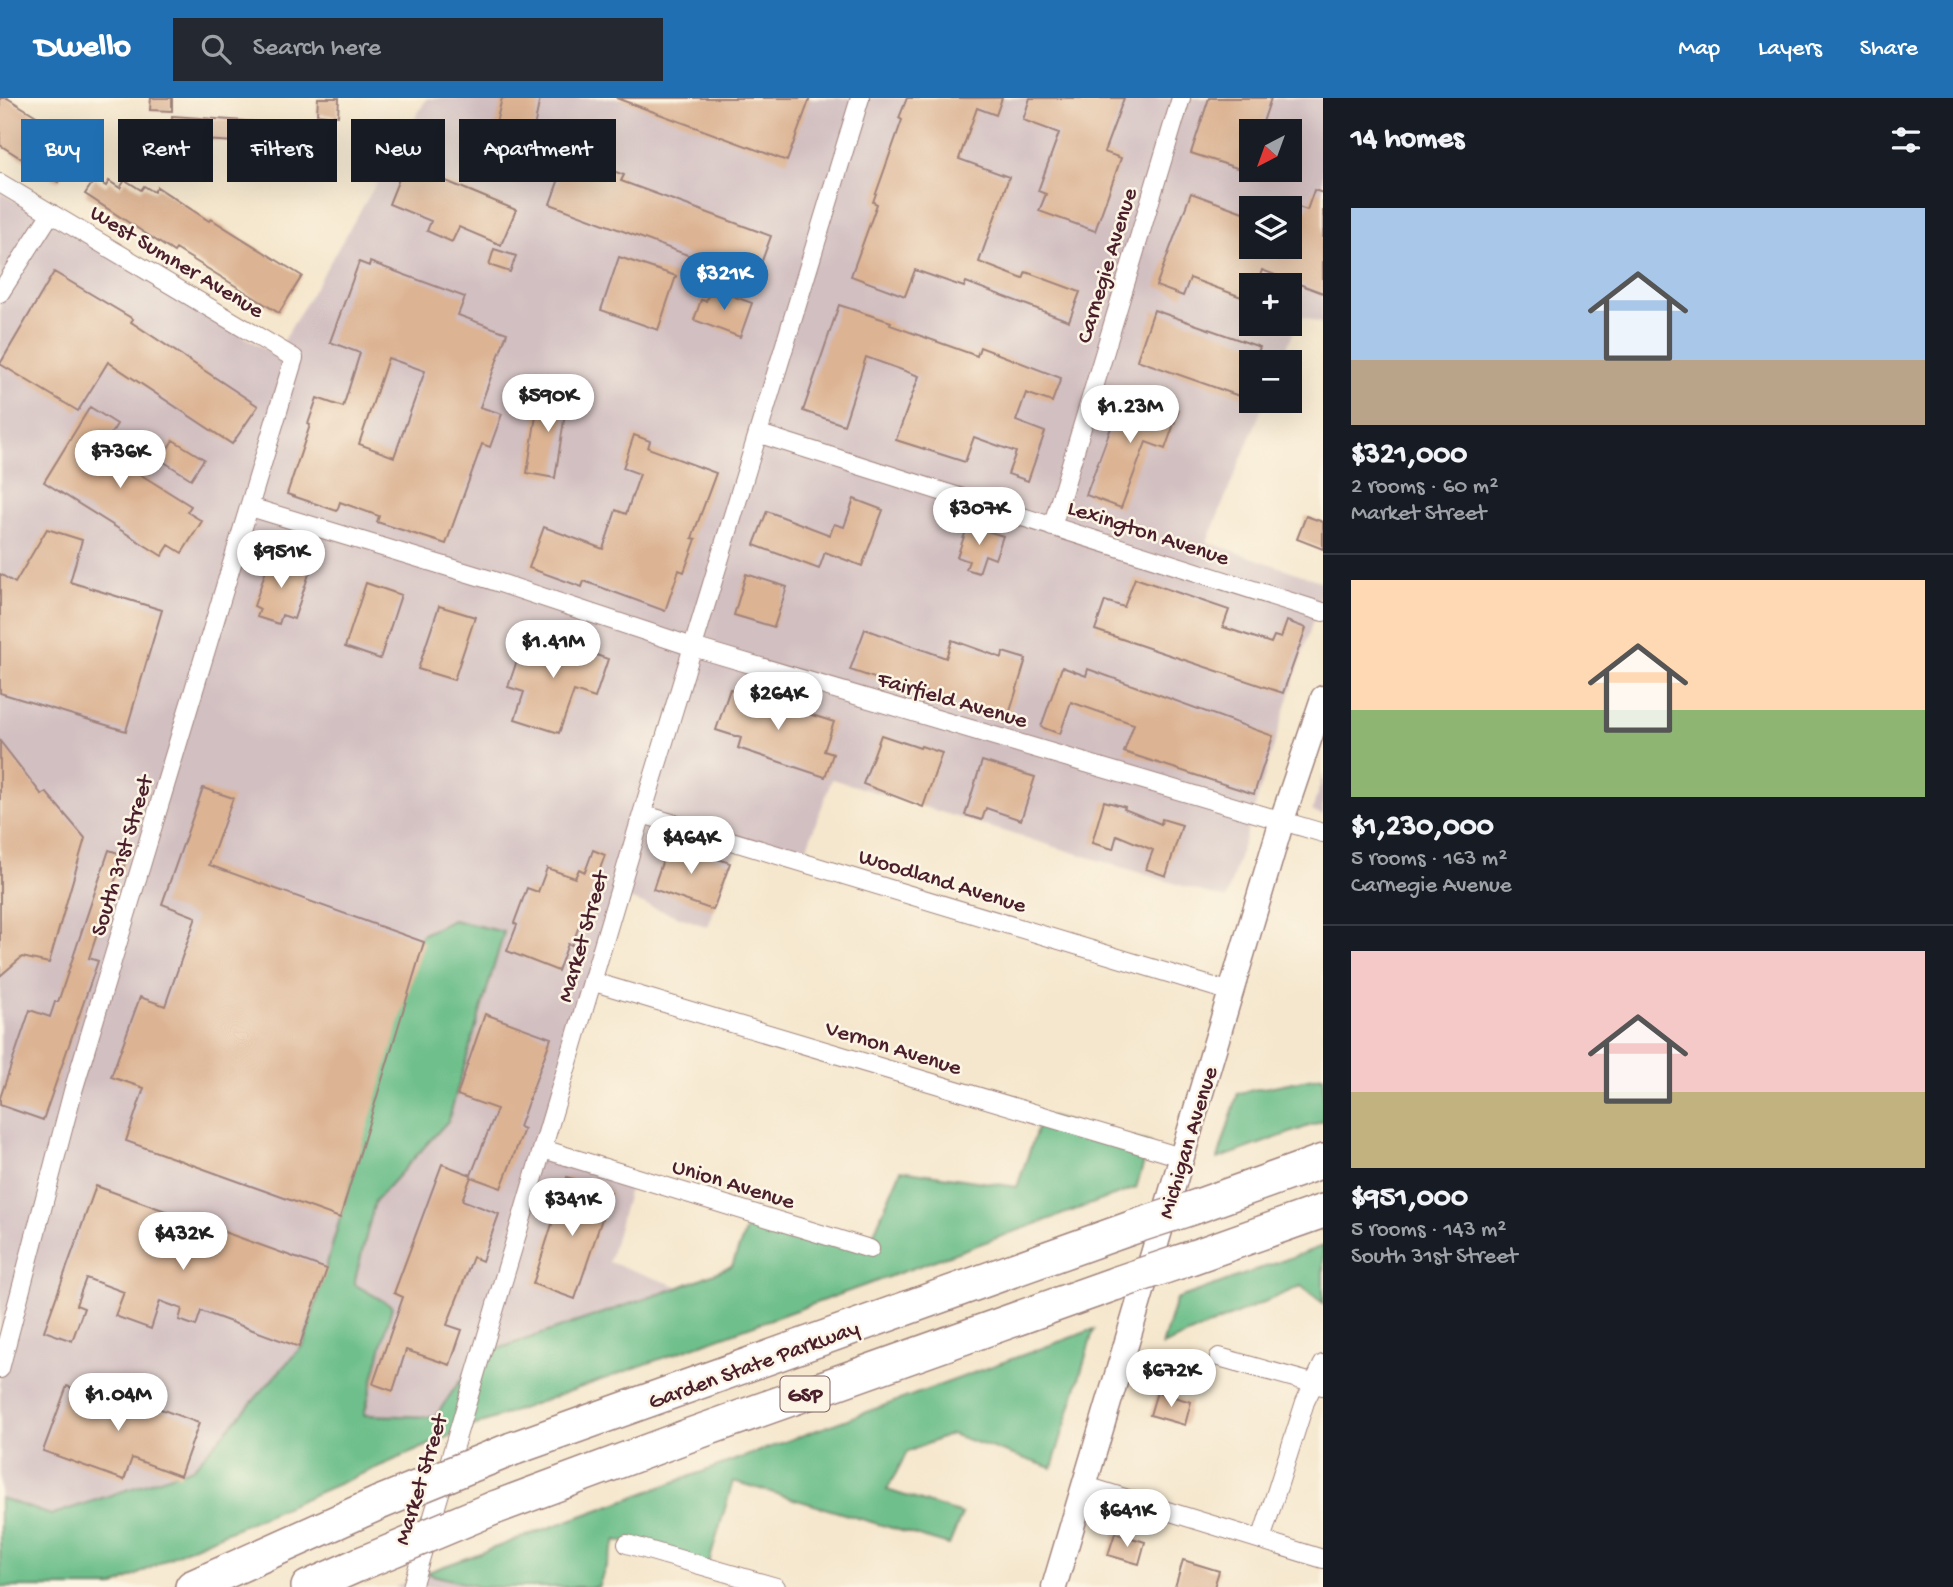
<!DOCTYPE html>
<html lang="en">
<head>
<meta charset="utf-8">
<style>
  body { margin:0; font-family:"Gochi Hand",sans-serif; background:#242831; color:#f1f3f6; height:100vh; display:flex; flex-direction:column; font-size:26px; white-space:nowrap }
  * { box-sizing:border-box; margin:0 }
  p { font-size:23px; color:#9ea1a6 }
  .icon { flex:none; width:38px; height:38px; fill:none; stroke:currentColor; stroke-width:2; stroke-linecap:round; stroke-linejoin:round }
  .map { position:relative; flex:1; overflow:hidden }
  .panel { display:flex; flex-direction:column; background:#171b24; width:630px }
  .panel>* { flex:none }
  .hud { position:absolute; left:21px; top:21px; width:665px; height:63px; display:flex; gap:14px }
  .needle { width:46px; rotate:221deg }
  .tools { position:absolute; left:1239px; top:21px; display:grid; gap:14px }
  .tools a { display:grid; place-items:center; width:63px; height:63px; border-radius:0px; background:#171b24; box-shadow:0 7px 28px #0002; font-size:35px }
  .price { position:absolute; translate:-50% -60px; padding:0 16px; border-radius:24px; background:#fff; color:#222; font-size:23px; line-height:46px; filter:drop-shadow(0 2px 4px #0008) }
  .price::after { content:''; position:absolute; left:50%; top:42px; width:21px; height:16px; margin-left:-10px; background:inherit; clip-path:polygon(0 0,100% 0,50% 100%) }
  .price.selected { background:#1f6fb2; color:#fff }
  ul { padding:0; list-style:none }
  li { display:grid; align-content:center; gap:14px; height:371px; padding:0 28px }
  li+li { border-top:2px solid #363941 }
  li span { display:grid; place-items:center; height:217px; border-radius:0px; color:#555 }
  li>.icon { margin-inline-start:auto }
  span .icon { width:126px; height:126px; fill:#fffc; stroke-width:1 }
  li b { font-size:30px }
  h2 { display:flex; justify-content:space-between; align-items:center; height:84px; padding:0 28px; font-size:30px }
  .chip { padding:0 24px; border-radius:0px; background:#171b24; box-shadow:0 7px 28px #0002; font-size:24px; line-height:63px }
  .chip.selected { background:#1f6fb2; color:#fff }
  header { display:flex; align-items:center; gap:42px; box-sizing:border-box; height:98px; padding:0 35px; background:#1f6fb2; color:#fff }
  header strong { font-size:33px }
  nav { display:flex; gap:38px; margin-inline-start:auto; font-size:24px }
  .search { width:490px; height:63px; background:#242831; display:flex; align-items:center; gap:18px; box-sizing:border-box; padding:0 24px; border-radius:0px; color:#9ea1a6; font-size:26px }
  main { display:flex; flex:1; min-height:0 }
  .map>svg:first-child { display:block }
  .industrial { fill:#d2bfc1; fill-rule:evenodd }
  .forest { fill:#6ebf8b; stroke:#5c6f5b; stroke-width:2 }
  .building { fill:#dcb393; fill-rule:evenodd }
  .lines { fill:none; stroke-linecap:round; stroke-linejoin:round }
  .street-casing { stroke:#a0837c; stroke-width:20 }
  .secondary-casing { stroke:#a0837c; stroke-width:27 }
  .highway-casing { stroke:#a0837c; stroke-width:36 }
  .street { stroke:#fff; stroke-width:18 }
  .secondary { stroke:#fff; stroke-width:24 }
  .highway { stroke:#fff; stroke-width:33 }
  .highway-bridge-casing { stroke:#a0837c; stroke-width:36; stroke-linecap:butt }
  .highway-bridge { stroke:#fff; stroke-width:33 }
  .labels { text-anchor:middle; stroke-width:5; stroke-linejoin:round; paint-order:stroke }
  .shield { fill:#fcf5e5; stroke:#7f5f63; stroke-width:2 }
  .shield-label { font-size:21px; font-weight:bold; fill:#4a1f2b }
  .street-label { font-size:23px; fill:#4a1f2b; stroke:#fcf5e5 }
</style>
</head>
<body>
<header>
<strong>Dwello</strong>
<div class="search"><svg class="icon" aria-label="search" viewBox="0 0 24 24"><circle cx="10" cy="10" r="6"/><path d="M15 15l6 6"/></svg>Search here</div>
<nav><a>Map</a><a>Layers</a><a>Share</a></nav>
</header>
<main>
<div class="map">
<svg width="1323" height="1489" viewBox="0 0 1323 1489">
  <rect width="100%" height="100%" fill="#fcf5e5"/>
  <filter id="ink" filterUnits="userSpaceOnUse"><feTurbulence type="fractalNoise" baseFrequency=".0143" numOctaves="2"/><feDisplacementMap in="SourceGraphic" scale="14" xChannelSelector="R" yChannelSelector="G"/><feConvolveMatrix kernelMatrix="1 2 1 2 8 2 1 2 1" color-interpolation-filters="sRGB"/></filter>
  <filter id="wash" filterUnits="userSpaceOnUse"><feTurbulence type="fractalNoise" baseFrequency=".00686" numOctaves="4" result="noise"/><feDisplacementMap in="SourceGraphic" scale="28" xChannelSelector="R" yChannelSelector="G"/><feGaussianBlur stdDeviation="1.57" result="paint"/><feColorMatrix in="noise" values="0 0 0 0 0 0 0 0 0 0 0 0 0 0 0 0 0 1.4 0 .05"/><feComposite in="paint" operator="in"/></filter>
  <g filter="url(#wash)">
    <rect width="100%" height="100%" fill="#f5e7cd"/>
    <path class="industrial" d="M427 0H1323V226L1300 218 1281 264H1251V303H1265L1207 444 1323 484V490L1226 801 832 681 802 763 738 745 708 829 618 797 540 1050 633 1077 609 1164 680 1189 477 1258 435 1319 363 1317 392 1208 354 1186 375 1103 448 1023 503 834 453 822 421 837 304 1246 193 1370 51 1417 0 1400V94L275 257ZM1251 33H1290V72H1251ZM1251 110H1290V149H1251ZM1251 187H1290V226H1251Z
      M1323 677V717L1312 713Z
      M425 1475 479 1489H395Z"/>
    <path class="forest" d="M453 822 504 834 448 1023 375 1103 354 1186 392 1208 364 1317 435 1319 477 1258 680 1189 732 1168 752 1116 870 1144 901 1072 1017 1089 1042 1017 1150 1045 1136 1090 473 1328 185 1452 113 1489H0V1400L51 1417 193 1370 304 1246 421 837Z
      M1323 978V1023L1218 1061 1238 995Z
      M1323 1148V1205L1301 1188 1162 1248 1176 1201Z
      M1094 1231 1052 1370 951 1336 907 1354 887 1392 962 1416 949 1447 733 1383 708 1468 616 1442 598 1489H479L425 1475Z"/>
    <g id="blocks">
      <path class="building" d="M0 0H7L82 46 58 84 0 47Z
        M151 0H172V13L150 12Z
        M318 0H339L338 18 317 16Z
        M502 0H540L524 79 485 71Z
        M616 0H810L787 63Z
        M907 0H1002L996 17 977 10 959 61 1009 79 979 164 1023 181 1026 174 1080 194 1069 223 966 184 964 189 915 172 905 198 851 178 877 106 873 104 902 22 899 20Z
        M1030 0H1124L1104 54 1121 60 1095 133 1039 113 1046 96 1038 93 1059 35 1023 22Z
        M1209 0H1271L1260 33H1251V58L1246 73 1191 55Z
        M172 18 318 28 317 49 171 40Z
        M568 56 624 77 621 83 771 138 755 182 550 106Z
        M405 66 516 112 501 147 459 129 452 144 427 133 431 123 389 106Z
        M95 81 106 88 109 83 120 90 125 82 141 92 144 88 154 94 157 89 209 123 211 121 302 178 279 215 176 151 174 154 85 96Z
        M1314 92 1323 95V195L1262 172 1257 187H1251V191L1248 189 1244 200 1190 180 1183 198 1156 188 1191 95 1251 117V149H1290V106L1307 112Z
        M494 151 516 158 510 174 489 167Z
        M619 159 676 178 658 232 601 212Z
        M359 164 369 168 370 164 465 199 458 217 507 235 480 309 502 316 490 349 482 346 446 446 377 424 379 418 340 404 337 413 287 396 310 327 308 326 317 300 343 309 360 255 330 244ZM388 260 425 273 394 359 359 346Z
        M54 174 133 221 131 224 258 308 232 346 108 264 78 313 0 266Z
        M711 190 752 205 740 239 694 222 701 202 706 203Z
        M839 207 891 224 890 227 977 258 980 249 1061 280 1052 304 1026 295 1016 323 1045 334 1028 383 1008 376 1016 354 974 339 965 364 896 342 919 278 866 259 844 327 803 313Z
        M1154 212 1260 249 1254 264H1251V273L1242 299 1137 262Z
        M540 292 568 296 555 380 527 375Z
        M1125 292 1179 312 1165 351 1146 344 1121 410 1086 397Z
        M90 309 117 326 101 352 191 408 187 414 202 423 182 455 169 447 162 458 44 384Z
        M634 337 650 343 648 350 716 375 692 440 696 441 684 474 679 472 665 513 584 483 582 489 529 470 544 429 603 451 616 412 626 416 640 376 623 370Z
        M173 342 204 361 191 381 161 362Z
        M854 401 883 412 862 468 825 454 819 471 754 447 767 413 830 437 834 426 844 429Z
        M1306 418 1323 424V451L1297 441Z
        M968 427 1003 438 995 461 985 457 979 475 966 471 969 463 957 459Z
        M47 431 82 442 70 484 162 512 126 633 0 595V476L15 485Z
        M271 457 311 470 294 521 282 517 279 526 257 519 260 511 254 508Z
        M746 476 787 489 774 529 734 517Z
        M1135 480 1229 512 1223 529 1271 545 1274 538 1281 540 1287 523 1306 530 1283 595 1095 532 1105 503 1124 509Z
        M366 485 401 497 380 561 345 549Z
        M439 508 475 519 454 582 418 571Z
        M865 531 946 560 952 542 1002 560 1003 554 1026 561 1008 620 978 610V612L923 593 922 596 850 572Z
        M527 533 608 561 595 600 574 593 559 635 515 621 524 594 508 589Z
        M1062 569 1086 578 1088 571 1273 638 1254 696 1124 654 1134 626 1071 604 1060 636 1041 629Z
        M730 591 834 624 824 653 833 656 825 679 738 650 741 640 716 632Z
        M881 637 920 650 921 648 942 655 923 709 863 686Z
        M0 643 42 697 46 694 85 740 49 865 22 859 0 878Z
        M982 663 1035 679 1021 722 986 710 982 722 965 717Z
        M203 690 233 700 209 767 424 844 340 1120 126 1043 144 990 111 979 140 899 165 908 196 819 162 806Z
        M1104 703 1125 709 1124 711 1161 726 1162 721 1182 727 1166 778 1146 771 1153 752 1117 737 1113 751 1092 745Z
        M669 744 730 765 713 812 653 791Z
        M109 752 127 758 122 775 118 774 89 860 98 863 43 1022 0 1007V1000L30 912 50 919 55 904H58Z
        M593 752 605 757 572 847 568 846 558 873 507 853 517 827 514 825 527 790 538 794 547 770 575 780 579 771 585 774Z
        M485 916 551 940 519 1029 524 1031 501 1090 471 1079 462 1102 499 1116 482 1163 473 1159 447 1227 462 1232 450 1267 406 1252 393 1293 373 1286 403 1199 394 1195 442 1066 471 1077 497 1011 457 997Z
        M567 1079 611 1094 575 1201 533 1186Z
        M96 1088 327 1171 299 1249 201 1213 196 1228 179 1222 182 1211 160 1203 151 1231 115 1218 124 1194 86 1180 76 1207 84 1210 72 1243 44 1233Z
        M95 1287 199 1325 180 1378 132 1360 124 1382 43 1353 67 1288 91 1297Z
        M1157 1294 1191 1304 1185 1327 1150 1317Z
        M1115 1435 1145 1444 1139 1466 1108 1457Z
        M1183 1462 1219 1473 1214 1489H1175Z"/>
    </g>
  </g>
  <g filter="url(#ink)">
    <use href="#blocks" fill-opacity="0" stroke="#a0837c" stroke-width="2"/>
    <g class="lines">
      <defs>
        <path id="street" d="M0 85 294 260 73 993 0 1271
          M0 195 51 115
          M760 336 1323 514
          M250 409 491 482 693 549 1323 735
          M1052 429 1181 0
          M642 716 1231 894
          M594 884 1181 1059
          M543 1051 870 1151
          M1219 1259 1323 1288
          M1083 1387 1323 1461
          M1261 1442 1305 1304 1323 1266
          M627 1446 776 1489
          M412 1489 642 716 860 0"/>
        <path id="secondary" d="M1054 1489 1282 722 1323 600"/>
        <path id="highway" d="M1195 1109 1323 1063
          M1179 1164 1323 1113
          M512 1351 1134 1129
          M494 1410 690 1337 1117 1185
          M192 1489 379 1405
          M308 1489 360 1466"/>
      </defs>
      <use href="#street" class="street-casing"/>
      <use href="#secondary" class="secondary-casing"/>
      <use href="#highway" class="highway-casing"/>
      <use href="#street" class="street"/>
      <use href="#secondary" class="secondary"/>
      <use href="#highway" class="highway"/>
      <defs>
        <path id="highway-bridge" d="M1134 1129 1195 1109
          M1117 1185 1179 1164
          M379 1405 512 1351
          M360 1466 494 1410"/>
      </defs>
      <use href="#highway-bridge" class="highway-bridge-casing"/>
      <use href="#highway-bridge" class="highway-bridge"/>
    </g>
  </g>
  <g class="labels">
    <rect class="shield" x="780.5" y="1278.5" width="49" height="35" rx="5"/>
    <g class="shield-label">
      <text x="805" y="1303">GSP</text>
    </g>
    <g class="street-label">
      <text transform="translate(178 162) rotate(31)" y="8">West Sumner Avenue</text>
      <text transform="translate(1105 167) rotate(-73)" y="8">Carnegie Avenue</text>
      <text transform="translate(1149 433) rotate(18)" y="8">Lexington Avenue</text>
      <text transform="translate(953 600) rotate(16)" y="8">Fairfield Avenue</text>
      <text transform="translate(120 757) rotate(-73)" y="8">South 31st Street</text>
      <text transform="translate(943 781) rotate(17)" y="8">Woodland Avenue</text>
      <text transform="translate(581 838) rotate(-74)" y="8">Market Street</text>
      <text transform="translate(894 948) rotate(17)" y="8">Vernon Avenue</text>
      <text transform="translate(1186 1044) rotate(-73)" y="8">Michigan Avenue</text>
      <text transform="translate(734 1084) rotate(17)" y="8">Union Avenue</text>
      <text transform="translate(753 1265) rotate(-20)" y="8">Garden State Parkway</text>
      <text transform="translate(419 1381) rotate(-73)" y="8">Market Street</text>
    </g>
  </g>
</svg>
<div class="tools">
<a><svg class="needle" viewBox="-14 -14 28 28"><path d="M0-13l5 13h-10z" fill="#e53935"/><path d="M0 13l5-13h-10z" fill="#9ea1a6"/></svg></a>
<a><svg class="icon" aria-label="layers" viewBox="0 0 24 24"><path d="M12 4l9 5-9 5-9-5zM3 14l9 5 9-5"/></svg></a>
<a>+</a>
<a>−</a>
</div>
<b class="price selected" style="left:724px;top:214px">$321K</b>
<b class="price" style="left:548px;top:336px">$590K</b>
<b class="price" style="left:1130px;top:347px">$1.23M</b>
<b class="price" style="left:120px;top:392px">$736K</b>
<b class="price" style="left:979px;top:449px">$307K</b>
<b class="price" style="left:281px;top:492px">$951K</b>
<b class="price" style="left:553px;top:582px">$1.41M</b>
<b class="price" style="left:778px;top:634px">$264K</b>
<b class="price" style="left:691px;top:778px">$464K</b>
<b class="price" style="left:572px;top:1140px">$341K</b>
<b class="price" style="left:183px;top:1174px">$432K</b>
<b class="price" style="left:1171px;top:1311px">$672K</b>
<b class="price" style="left:118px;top:1335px">$1.04M</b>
<b class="price" style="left:1127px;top:1451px">$641K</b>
<div class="hud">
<a class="chip selected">Buy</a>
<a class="chip">Rent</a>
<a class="chip">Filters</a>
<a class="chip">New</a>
<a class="chip">Apartment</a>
</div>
</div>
<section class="panel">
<h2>14 homes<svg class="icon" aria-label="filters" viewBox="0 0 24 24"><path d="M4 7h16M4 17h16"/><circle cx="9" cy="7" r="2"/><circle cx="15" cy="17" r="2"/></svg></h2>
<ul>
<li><span style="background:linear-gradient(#a9c7e8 70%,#b9a48a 0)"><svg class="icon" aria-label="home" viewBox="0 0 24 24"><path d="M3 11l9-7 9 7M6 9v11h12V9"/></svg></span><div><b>$321,000</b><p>2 rooms · 60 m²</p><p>Market Street</p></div></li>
<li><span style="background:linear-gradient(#ffd9b3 60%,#8fb573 0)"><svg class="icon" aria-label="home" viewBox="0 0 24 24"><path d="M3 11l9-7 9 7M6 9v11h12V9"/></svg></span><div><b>$1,230,000</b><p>5 rooms · 163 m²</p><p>Carnegie Avenue</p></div></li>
<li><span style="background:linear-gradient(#f6c9c9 65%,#c2b280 0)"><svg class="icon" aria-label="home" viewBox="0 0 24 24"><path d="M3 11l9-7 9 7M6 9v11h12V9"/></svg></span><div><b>$951,000</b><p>5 rooms · 143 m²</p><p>South 31st Street</p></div></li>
</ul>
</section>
</main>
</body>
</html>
